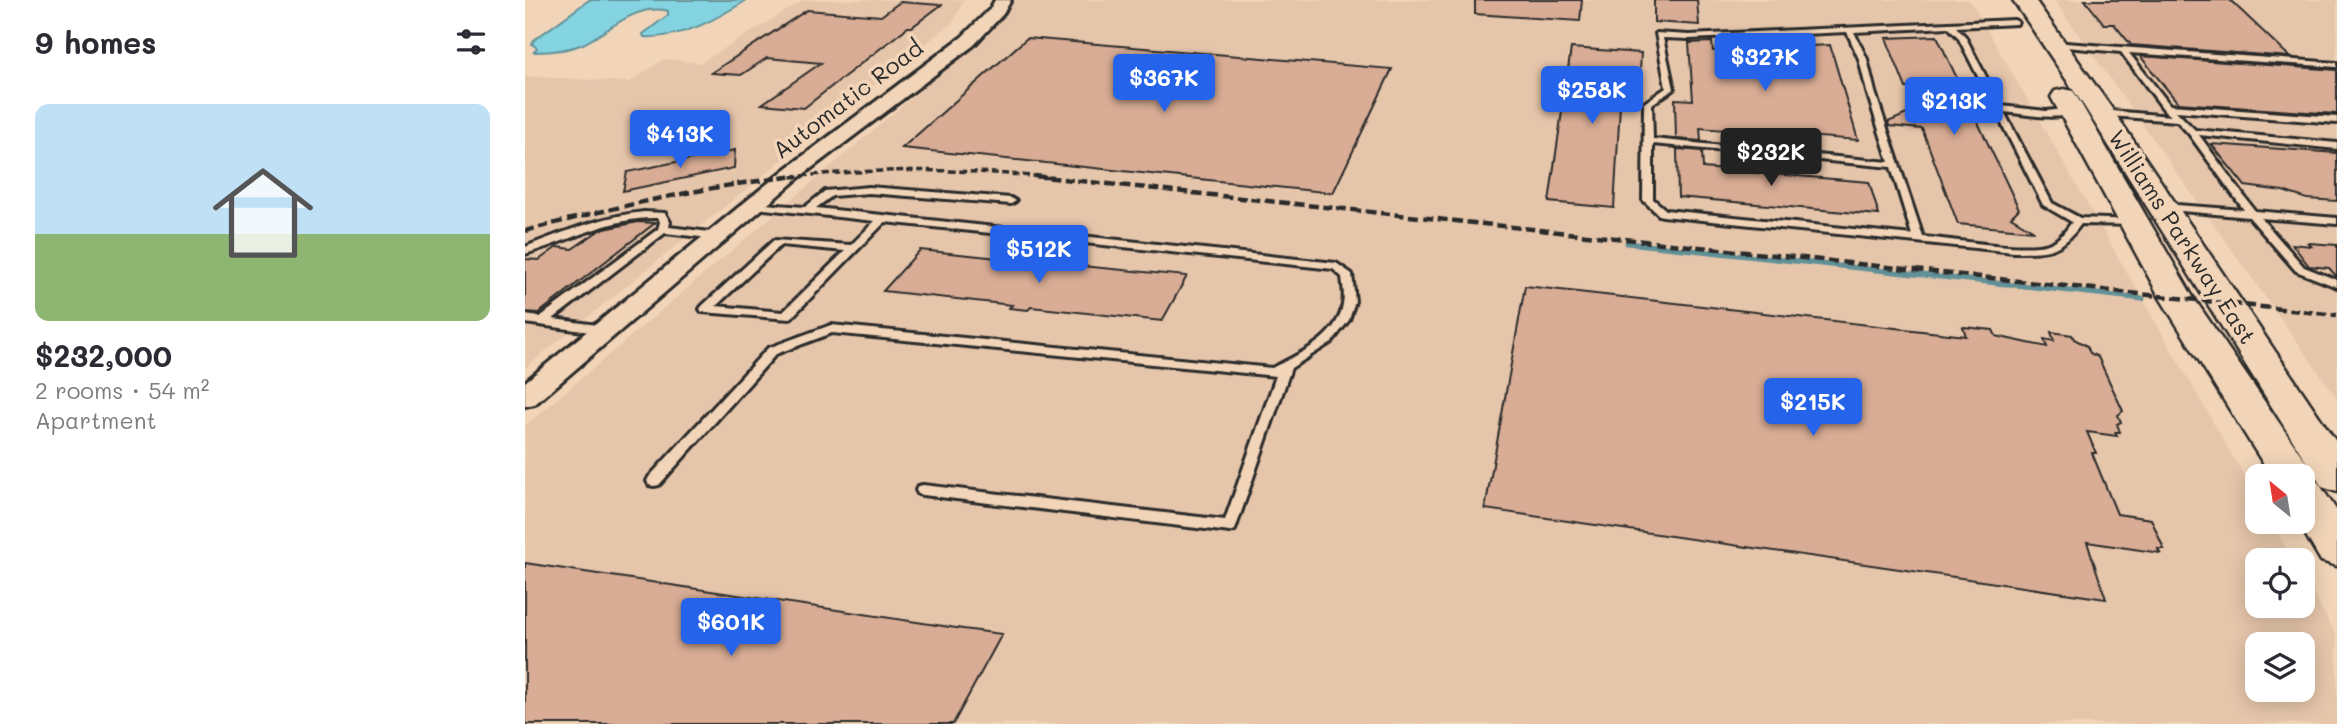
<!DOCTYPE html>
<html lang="en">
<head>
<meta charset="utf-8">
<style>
  body { margin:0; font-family:Mali,sans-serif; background:#f2f2f3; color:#2b2b33; height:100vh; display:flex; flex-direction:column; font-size:26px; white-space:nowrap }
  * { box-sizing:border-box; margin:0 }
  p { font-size:23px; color:#7c7c81 }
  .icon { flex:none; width:38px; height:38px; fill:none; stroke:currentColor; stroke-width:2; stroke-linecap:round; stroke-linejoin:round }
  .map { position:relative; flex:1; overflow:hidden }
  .sheet { display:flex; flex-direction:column; background:#fff; width:525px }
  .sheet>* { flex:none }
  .needle { width:46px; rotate:330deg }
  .controls { position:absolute; left:1720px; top:464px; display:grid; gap:14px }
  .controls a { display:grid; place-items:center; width:70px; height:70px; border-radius:14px; background:#fff; box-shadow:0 4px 18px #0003; font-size:35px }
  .price { position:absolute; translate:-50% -60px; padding:0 16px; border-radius:7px; background:#2563eb; color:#fff; font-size:23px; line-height:46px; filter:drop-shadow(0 2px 4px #0008) }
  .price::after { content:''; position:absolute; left:50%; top:42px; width:21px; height:16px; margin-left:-10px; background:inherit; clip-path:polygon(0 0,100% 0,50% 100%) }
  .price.active { background:#222; color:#fff }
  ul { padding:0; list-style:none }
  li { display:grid; align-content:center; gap:14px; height:371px; padding:0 35px }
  li span { display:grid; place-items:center; height:217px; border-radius:14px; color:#555 }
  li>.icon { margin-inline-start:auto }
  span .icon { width:126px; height:126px; fill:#fffc; stroke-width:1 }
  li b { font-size:30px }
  h2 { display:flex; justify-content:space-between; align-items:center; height:84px; padding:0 35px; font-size:30px }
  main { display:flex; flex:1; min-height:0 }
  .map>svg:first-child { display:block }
  .built { fill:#e6c6ab; fill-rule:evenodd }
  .water { fill:#84d3e0; stroke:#609098; stroke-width:2 }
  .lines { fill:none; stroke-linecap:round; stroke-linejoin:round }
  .stream { stroke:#609098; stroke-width:5 }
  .building { fill:#d9ad95; stroke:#2b2b2b; stroke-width:2 }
  .service-casing { stroke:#2b2b2b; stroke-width:6 }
  .minor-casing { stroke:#2b2b2b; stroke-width:6 }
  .secondary-casing { stroke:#2b2b2b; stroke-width:5 }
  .service { fill:#f2d5b8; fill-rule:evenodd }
  .minor { fill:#f2d5b8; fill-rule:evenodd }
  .secondary { fill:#f2d5b8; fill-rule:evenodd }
  .rail-far1 { stroke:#2b2b2b; stroke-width:3.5; stroke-dasharray:7 3.5; stroke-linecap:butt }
  .rail { stroke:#2b2b2b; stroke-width:4.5; stroke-dasharray:10 4.5; stroke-linecap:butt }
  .labels { text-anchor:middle; stroke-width:7; stroke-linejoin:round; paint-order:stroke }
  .street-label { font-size:23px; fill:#2b2b2b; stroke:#f2d5b8 }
</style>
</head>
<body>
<main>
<section class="sheet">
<h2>9 homes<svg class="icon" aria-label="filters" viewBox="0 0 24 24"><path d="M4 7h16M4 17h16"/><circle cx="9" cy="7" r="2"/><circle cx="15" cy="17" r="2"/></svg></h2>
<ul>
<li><span style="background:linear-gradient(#bfe0f5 60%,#8fb573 0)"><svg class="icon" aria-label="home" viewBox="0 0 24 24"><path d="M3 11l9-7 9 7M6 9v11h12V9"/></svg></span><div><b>$232,000</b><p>2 rooms · 54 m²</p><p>Apartment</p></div></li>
</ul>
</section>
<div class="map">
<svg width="1812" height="724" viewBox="0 0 1812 724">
  <rect width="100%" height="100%" fill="#f2d5b8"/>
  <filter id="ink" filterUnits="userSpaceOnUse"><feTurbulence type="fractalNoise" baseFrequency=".0143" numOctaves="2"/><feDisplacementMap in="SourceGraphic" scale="14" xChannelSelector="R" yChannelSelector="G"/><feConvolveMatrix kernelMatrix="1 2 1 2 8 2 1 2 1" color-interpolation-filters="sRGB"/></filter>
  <g filter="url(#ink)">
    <path class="built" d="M279 0H439L428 22 0 368V76L105 82 139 59 175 63Z
      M489 0H1445L1732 498V522H1746L1768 560H1732V606H1778V577L1812 636V724H0V426L457 38ZM1732 644H1778V690H1732Z
      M1529 0H1812V398Z"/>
    <path class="water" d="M64 0H222C191 19 157 39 119 37L118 34 143 15V11C110 3 85 31 58 44 44 50 25 52 9 52L12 48 7 44 9 40Z"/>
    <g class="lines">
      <path class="stream" d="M1102 243 1618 299"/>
    </g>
    <path class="building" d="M950 0H1057L1055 21 950 14Z
      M1129 0H1172L1174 25 1129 22Z
      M1560 0H1705L1765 57 1606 45 1589 24H1579Z
      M375 2 416 5 387 27H383L279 108 237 104 296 63 242 58 216 75 186 73 282 10 356 16Z
      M1412 36 1494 209 1486 217 1509 231 1433 224 1397 129 1364 126 1363 122 1433 92 1381 88 1361 38Z
      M502 38 867 69 808 193 377 148Z
      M1187 42 1188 51 1305 45 1333 140 1175 128 1176 141 1151 139 1150 99 1168 100 1164 43Z
      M1046 48 1116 53 1114 90 1096 88 1089 208 1024 202Z
      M1615 56 1812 70V114L1653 103Z
      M1686 144 1812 153V201L1782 199 1758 191 1720 186Z
      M1152 149 1177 151 1178 168 1344 182 1354 215 1153 197Z
      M210 150 209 168 98 191 102 172Z
      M113 222 130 223 14 313 0 312V259L14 260 32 247 47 249 75 230Z
      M1783 243 1812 245V277L1804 268 1784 266 1767 244 1786 246Z
      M395 250 514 262 662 276 637 321 506 307 503 310 484 308 487 305 358 291Z
      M1000 286 1441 336 1438 327 1468 330 1471 336 1522 347 1519 339 1529 341 1526 332 1547 335 1549 339 1562 346 1565 353 1573 357 1598 411 1593 415 1596 422 1592 424 1595 432H1590L1592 436 1562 432 1571 453H1567L1592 514 1626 519 1639 549H1633L1635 553 1562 542 1581 599 960 509Z
      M0 563 438 629 477 634 428 724H0Z"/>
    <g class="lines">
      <defs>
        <path id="service" d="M1489 20 1493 22 1492 24 1431 27 1440 36 1476 106 1521 111 1549 108 1553 111C1533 122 1502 114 1479 112L1527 203 1555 218 1610 220 1614 221V225L1556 224C1535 253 1522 252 1489 252L1138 216 1134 215 1118 200 1119 103 1141 88 1131 33 1164 35ZM1423 27 1433 37 1518 205 1547 222C1541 230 1534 241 1523 244 1499 252 1427 239 1398 237L1350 92 1342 59 1329 32ZM1322 32 1334 59 1342 92 1364 162 1128 139 1127 104 1149 89 1138 38 1164 39ZM1128 144 1366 167 1387 235 1141 210 1128 199Z
          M1527 42 1812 63V67L1604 53 1645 105 1812 117V123L1651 111 1670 130 1812 143V149L1674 135 1730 211 1812 218V224L1736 218 1779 267 1812 280V287L1771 271 1724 217 1634 209V205L1638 204 1719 210 1664 134 1652 121 1571 115 1570 113 1574 110 1646 116 1639 110 1596 52 1530 46 1526 44Z
          M344 187 486 198 491 201 486 204 344 193 307 196 291 208 811 263 827 274 830 301 824 320 807 342 766 368 710 530 705 532 398 495 393 494 391 490 393 486 398 485 700 520 751 376 307 333 251 354 134 485 129 486 124 485 122 481 124 477 243 348 306 325 747 368C774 354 813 338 818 304 820 295 818 286 817 277L808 269 360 222 265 319 177 312 175 309 177 306 249 240 326 245 350 221 230 208 225 205 226 203 280 207 300 191ZM256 245 320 251 258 312 191 306Z
          M119 212 140 213 145 222 144 227 193 233 198 236 193 239 140 233 28 319 80 326 86 330 84 333 80 334 0 323V315L15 317 133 229 135 222 133 218C84 217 45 241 0 254V247C39 232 77 216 119 212Z"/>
        <path id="minor" d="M470 0H486L478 14 449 45 272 179 10 404 0 406V382L258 171 437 37 465 9Z"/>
        <path id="secondary" d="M1488 0H1510L1585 106 1812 443V492L1797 487 1559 106Z
          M1539 89 1548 91 1552 97 1668 297 1783 465 1789 476 1787 480 1793 482 1812 511V566L1796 561 1773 522H1778V476H1746L1635 298 1526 97 1530 91Z"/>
      </defs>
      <use href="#service" class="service-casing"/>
      <use href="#minor" class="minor-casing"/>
      <use href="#secondary" class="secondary-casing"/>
      <use href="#service" class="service"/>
      <use href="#minor" class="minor"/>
      <use href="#secondary" class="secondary"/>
      <path class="rail-far1" d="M256 178C347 168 436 168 526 178"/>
      <path class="rail" d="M509 176 1812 315
        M0 231C90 207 180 186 273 176"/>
    </g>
  </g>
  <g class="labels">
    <g class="street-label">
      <text transform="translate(323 99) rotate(-37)" y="8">Automatic Road</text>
      <text transform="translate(1657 237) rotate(57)" y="8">Williams Parkway East</text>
    </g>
  </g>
</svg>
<div class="controls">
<a><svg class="needle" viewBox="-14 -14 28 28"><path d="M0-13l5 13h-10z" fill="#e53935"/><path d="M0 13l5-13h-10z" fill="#7c7c81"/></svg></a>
<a><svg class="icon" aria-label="locate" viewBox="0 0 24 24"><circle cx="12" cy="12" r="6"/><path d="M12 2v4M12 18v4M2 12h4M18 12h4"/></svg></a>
<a><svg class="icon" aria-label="layers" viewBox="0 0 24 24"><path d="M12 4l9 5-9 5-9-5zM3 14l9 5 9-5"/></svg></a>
</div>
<b class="price" style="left:1240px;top:93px">$327K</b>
<b class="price" style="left:639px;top:114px">$367K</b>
<b class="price" style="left:1067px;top:126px">$258K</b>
<b class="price" style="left:1429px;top:137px">$213K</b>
<b class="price" style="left:155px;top:170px">$413K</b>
<b class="price active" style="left:1246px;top:188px">$232K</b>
<b class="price" style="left:514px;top:285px">$512K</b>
<b class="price" style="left:1288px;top:438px">$215K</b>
<b class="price" style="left:206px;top:658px">$601K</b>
</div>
</main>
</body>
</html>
